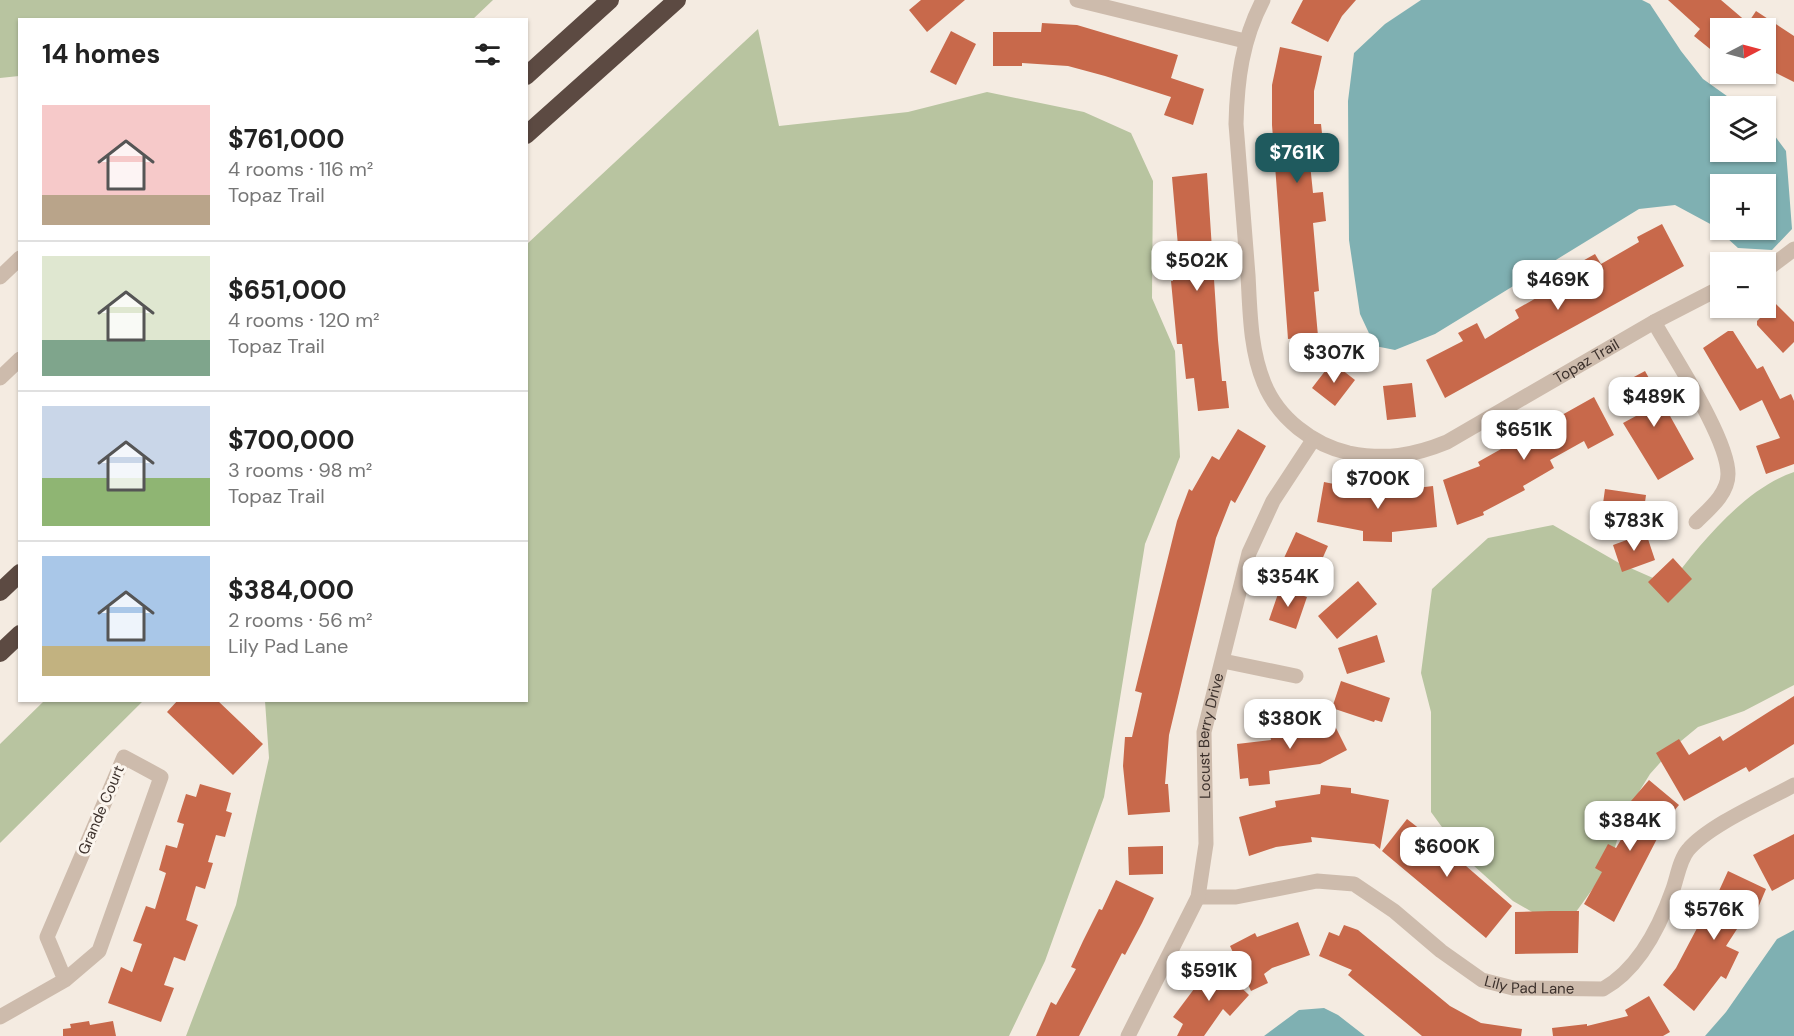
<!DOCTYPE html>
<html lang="en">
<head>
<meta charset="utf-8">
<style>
  body { margin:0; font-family:"DM Sans",sans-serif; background:#f2f2f2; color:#222; height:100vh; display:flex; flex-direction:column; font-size:22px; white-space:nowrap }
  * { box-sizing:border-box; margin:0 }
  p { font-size:20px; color:#767676 }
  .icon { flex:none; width:33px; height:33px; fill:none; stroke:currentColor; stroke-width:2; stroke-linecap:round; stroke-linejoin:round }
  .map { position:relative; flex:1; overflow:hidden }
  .sheet { position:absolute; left:18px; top:18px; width:510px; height:684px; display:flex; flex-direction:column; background:#fff; border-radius:0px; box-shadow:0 2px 4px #0004 }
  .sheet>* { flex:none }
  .needle { width:39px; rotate:84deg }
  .buttons { position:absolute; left:1710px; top:18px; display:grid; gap:12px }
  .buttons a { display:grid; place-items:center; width:66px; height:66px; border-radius:0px; background:#fff; box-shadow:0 2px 4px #0004; font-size:30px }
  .price { position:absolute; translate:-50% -51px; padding:0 14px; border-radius:12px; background:#fff; color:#222; font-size:20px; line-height:39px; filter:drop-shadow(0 2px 3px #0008) }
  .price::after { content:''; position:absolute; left:50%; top:36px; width:18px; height:14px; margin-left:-9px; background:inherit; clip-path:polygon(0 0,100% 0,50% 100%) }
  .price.current { background:#1f5a5e; color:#fff }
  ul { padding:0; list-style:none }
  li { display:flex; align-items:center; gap:18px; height:150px; padding:0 24px }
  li+li { border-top:2px solid #e0e0e0 }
  li span { display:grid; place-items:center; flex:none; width:168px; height:120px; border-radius:0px; color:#555 }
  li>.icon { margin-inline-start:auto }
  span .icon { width:72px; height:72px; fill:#fffc; stroke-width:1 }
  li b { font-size:26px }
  h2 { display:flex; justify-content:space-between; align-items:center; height:72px; padding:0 24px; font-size:26px }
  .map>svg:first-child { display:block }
  .green { fill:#b8c4a0 }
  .water { fill:#7fb0b2; fill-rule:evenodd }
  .building { fill:#c8694b }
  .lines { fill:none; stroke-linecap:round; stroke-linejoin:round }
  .minor { stroke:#cdbbac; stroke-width:15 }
  .highway { stroke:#5c4a42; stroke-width:18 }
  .labels { text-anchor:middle; stroke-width:6; stroke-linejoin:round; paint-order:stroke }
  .street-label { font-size:15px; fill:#3b302b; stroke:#fbf5ee }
</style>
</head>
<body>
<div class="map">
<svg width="1794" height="1036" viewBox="0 0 1794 1036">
  <rect width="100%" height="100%" fill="#f4ebe1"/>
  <path class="green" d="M0 0H493L472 20H20L19 76 0 78Z
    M758 29 779 126 908 112 987 92 1084 112 1131 133 1153 181 1152 298 1175 351 1180 457 1145 544 1104 797 1045 961 1009 1036H186L236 905 269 758 265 701 526 700 527 244Z
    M1794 472V685L1744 711 1698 727 1675 746 1650 774 1624 816 1610 865 1573 916 1546 920 1513 901 1463 856 1431 812V712L1421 673 1432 589 1488 538 1553 525 1619 563 1669 585C1700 544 1744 489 1794 472Z
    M44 701H143L0 843V744Z"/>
  <path class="water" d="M1421 0H1642L1650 4 1681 51 1703 79 1741 106H1720V152H1766V124L1786 151 1792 229 1772 250 1738 248 1714 226 1675 205 1639 209 1435 334 1395 350 1375 346 1360 314 1349 240 1348 101 1354 53 1385 24ZM1720 184H1766V230H1720Z
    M1794 930V1036H1705L1726 1012 1777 939Z
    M1324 1008 1338 1015 1365 1036H1264L1299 1010Z"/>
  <path class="building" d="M921 0H965L927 32 909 10Z
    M1303 0H1356L1342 16 1328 42 1291 23Z
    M1668 0H1721L1748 23 1756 11 1794 36V82L1766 68V28H1720V57L1694 36 1700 29Z
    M1042 23 1077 25 1178 55 1171 78 1204 89 1193 125 1164 115 1171 97 1105 76 1068 66 1022 63V66H993V32H1041Z
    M951 31 976 44 956 85 930 72Z
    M1280 47 1322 56 1314 91V124H1321L1324 152 1309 154 1313 193 1323 192 1326 221 1313 223 1319 291 1314 292 1318 336 1288 339 1272 125V85Z
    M1207 173 1218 340 1222 381H1226L1229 408 1198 411 1194 378 1186 379 1182 344H1177L1171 281H1173L1170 246H1178L1172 177Z
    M1662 224 1684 266 1445 398 1426 360 1463 341 1458 333 1477 323 1485 339 1519 318 1515 310 1575 276 1570 268 1595 254 1601 264 1639 242 1637 237Z
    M1775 303 1794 322V342L1783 353 1757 325V321Z
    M1728 331H1733L1757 369 1763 366 1780 399 1791 394 1794 401V464L1766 474 1756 446 1780 438 1762 400 1740 411 1703 348Z
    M1332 362 1355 380 1335 406 1312 388Z
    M1645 371 1694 459 1658 480 1623 423 1636 416 1619 385Z
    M1412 383 1416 417 1387 420 1383 386Z
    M1594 397 1614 435 1588 449 1584 441 1550 460 1554 468 1523 486 1525 490 1483 512 1484 515 1457 525 1443 480 1480 466 1478 462Z
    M1238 429 1266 446 1235 503 1231 500 1216 538 1169 735 1165 784H1168L1170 812 1128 815 1123 766 1125 737H1132L1142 693 1135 691 1177 521 1189 489 1192 491 1212 456 1219 460Z
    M1324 482 1359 489 1400 490 1433 486 1437 527 1392 532V542L1363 541V531L1317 522Z
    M1605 489 1646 495 1642 524 1601 518Z
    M1296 532 1328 546 1316 573 1284 558Z
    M1646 533 1655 560 1622 572 1613 545Z
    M1673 558 1692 579 1668 603 1648 582Z
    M1358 581 1377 604 1337 639 1318 616Z
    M1280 588 1307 597 1296 629 1269 620Z
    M1377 635 1385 662 1347 674 1338 648Z
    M1341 681 1390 698 1382 722 1375 720 1374 722 1332 708Z
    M1794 696V744L1749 772 1746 767 1684 801 1656 753 1679 739 1689 755 1720 736 1723 741Z
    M178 700H217L263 744 233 775 167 712Z
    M1329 714 1347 750 1320 764 1269 771 1270 784 1249 786 1248 778 1240 779 1237 744 1271 740 1269 730 1308 724Z
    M1649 780 1679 805 1657 831 1660 833 1614 922 1584 904 1602 872 1595 868 1608 844 1616 848 1640 808 1631 801Z
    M200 784 231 793 226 811 232 813 225 837 216 835 208 862 213 863 205 889 196 886 186 920 198 925 185 961 174 957 164 985 174 988 161 1022 108 1003 121 967 132 972 142 944 133 941 146 906 155 909 166 873 159 870 166 845 177 848 184 824 177 822 186 794 196 797Z
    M1321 785 1351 788V793L1389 800 1380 849 1374 844 1311 837 1312 842 1276 847 1249 856 1239 817 1276 807 1275 801 1320 794Z
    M1407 819 1458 859 1512 906 1486 938 1382 851Z
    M1794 834V879L1772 891 1753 855Z
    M1163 846V874L1129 875 1128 847Z
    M1728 871 1766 889 1755 915 1748 912 1726 946 1739 952 1726 979 1721 976 1694 1011 1663 985 1676 968 1705 913 1708 915Z
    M1116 880 1154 898 1142 923 1125 955 1122 953 1079 1036H1036L1051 1002 1056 1005 1076 969 1071 967 1083 941 1099 909 1102 910Z
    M1551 911H1579L1578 953 1515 954V912Z
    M1298 922 1310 955 1272 968 1264 974 1268 983 1251 991 1230 946 1255 933 1257 937Z
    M1344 925 1358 930 1450 1006 1481 1023 1522 1029 1521 1036H1422L1348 975 1352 970 1319 956 1329 932 1339 936Z
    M1214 962 1249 995 1230 1016 1223 1009 1204 1036H1177L1183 1024 1173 1017 1197 985 1195 982Z
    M1649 996 1670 1032 1663 1036H1553L1552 1028 1587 1024V1026L1628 1016 1625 1010Z
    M89 1021 90 1025 113 1021 116 1036H63V1029L71 1028 70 1024Z"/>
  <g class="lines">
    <g class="minor">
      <path d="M1077 0 1245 41"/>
      <path id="s1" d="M1263 0C1242 40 1237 80 1236 124 1240 174 1244 225 1248 275 1250 311 1250 349 1264 383 1278 418 1313 445 1349 453 1385 460 1413 456 1447 442L1654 322 1720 288"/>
      <path d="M1766 270 1794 249"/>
      <path d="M0 277 20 258"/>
      <path d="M1654 322C1673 356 1728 438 1728 474 1728 494 1709 509 1696 522"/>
      <path d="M0 378 20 359"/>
      <path d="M1223 661 1296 676"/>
      <path id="s2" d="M1198 897H1236L1317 881 1354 884 1394 911 1441 951 1482 980 1513 988 1603 989C1639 969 1660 926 1673 889 1677 878 1680 859 1688 850 1709 825 1765 801 1794 785"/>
      <path d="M0 1017 65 980 99 951 161 777 124 757 47 937 65 980"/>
      <path id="s3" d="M1128 1036 1198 897 1206 844 1204 732 1249 553 1273 501 1313 440"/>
    </g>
    <path class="highway" d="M526 76 610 0
      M526 135 677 0
      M0 592 20 573
      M0 653 20 634"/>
  </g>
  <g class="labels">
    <g class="street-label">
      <text dy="5" stroke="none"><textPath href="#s1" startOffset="765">Topaz Trail</textPath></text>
      <text dy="5" stroke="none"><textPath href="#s3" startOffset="318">Locust Berry Drive</textPath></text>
      <text transform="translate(101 810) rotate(-67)" y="5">Grande Court</text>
      <text dy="5" stroke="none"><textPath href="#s2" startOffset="366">Lily Pad Lane</textPath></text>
    </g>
  </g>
</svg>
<div class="buttons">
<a><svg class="needle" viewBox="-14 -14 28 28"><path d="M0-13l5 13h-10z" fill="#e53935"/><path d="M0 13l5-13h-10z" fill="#767676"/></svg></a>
<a><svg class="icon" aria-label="layers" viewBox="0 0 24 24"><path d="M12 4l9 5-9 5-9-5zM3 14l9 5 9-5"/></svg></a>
<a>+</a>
<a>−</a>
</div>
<b class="price current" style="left:1297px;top:184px">$761K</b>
<b class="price" style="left:1197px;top:292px">$502K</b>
<b class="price" style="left:1558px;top:311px">$469K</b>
<b class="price" style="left:1334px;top:384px">$307K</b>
<b class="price" style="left:1654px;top:428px">$489K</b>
<b class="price" style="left:1524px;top:461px">$651K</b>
<b class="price" style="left:1378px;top:510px">$700K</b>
<b class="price" style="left:1634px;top:552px">$783K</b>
<b class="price" style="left:1288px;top:608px">$354K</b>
<b class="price" style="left:1290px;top:750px">$380K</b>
<b class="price" style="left:1630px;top:852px">$384K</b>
<b class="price" style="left:1447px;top:878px">$600K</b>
<b class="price" style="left:1714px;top:941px">$576K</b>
<b class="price" style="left:1209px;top:1002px">$591K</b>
<section class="sheet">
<h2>14 homes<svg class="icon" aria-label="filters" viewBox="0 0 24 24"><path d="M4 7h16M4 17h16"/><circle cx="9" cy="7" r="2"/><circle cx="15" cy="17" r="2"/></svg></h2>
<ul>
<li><span style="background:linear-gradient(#f6c9c9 75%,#b9a48a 0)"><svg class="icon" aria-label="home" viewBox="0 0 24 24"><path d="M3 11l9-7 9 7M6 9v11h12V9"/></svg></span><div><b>$761,000</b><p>4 rooms · 116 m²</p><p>Topaz Trail</p></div></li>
<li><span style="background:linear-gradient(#dfe7d0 70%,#7fa58c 0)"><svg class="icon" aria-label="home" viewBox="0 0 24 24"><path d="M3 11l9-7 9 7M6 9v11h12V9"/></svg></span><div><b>$651,000</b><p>4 rooms · 120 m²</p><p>Topaz Trail</p></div></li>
<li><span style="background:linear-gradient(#c9d6e8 60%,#8fb573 0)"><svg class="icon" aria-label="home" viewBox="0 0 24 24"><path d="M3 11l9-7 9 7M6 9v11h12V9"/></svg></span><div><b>$700,000</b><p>3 rooms · 98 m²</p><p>Topaz Trail</p></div></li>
<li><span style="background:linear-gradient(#a9c7e8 75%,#c2b280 0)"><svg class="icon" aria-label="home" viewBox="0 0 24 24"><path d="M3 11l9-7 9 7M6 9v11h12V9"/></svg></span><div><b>$384,000</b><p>2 rooms · 56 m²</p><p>Lily Pad Lane</p></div></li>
</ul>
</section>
</div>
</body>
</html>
